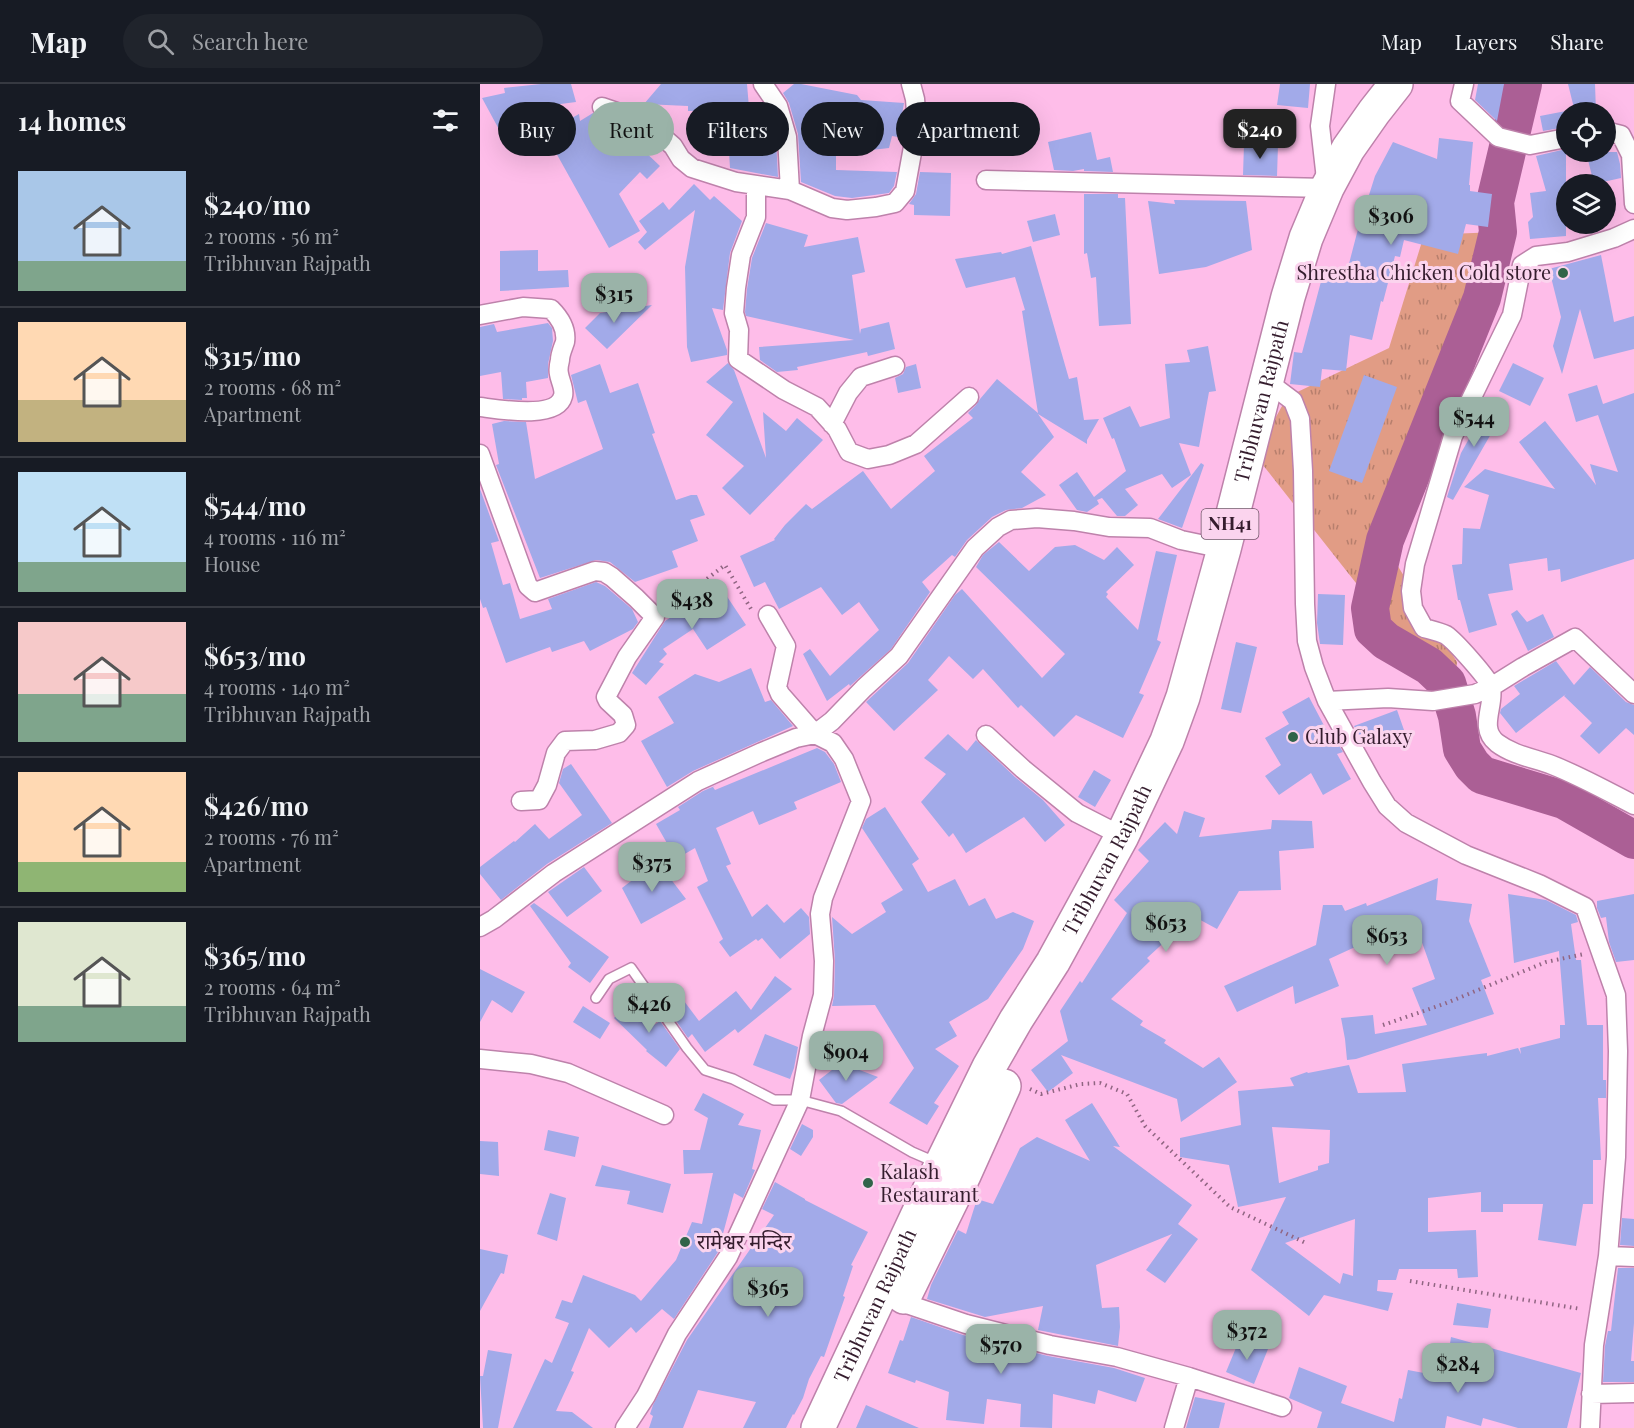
<!DOCTYPE html>
<html lang="en">
<head>
<meta charset="utf-8">
<style>
  body { margin:0; font-family:"Playfair Display","Noto Sans Devanagari",serif; background:#20242c; color:#f1f3f6; height:100vh; display:flex; flex-direction:column; font-size:22px; white-space:nowrap }
  * { box-sizing:border-box; margin:0 }
  p { font-size:20px; color:#9ea1a6 }
  .icon { flex:none; width:33px; height:33px; fill:none; stroke:currentColor; stroke-width:2; stroke-linecap:round; stroke-linejoin:round }
  .map { position:relative; flex:1; overflow:hidden }
  .drawer { display:flex; flex-direction:column; background:#171b24; width:480px }
  .drawer>* { flex:none }
  .hud { position:absolute; left:18px; top:18px; width:570px; height:54px; display:flex; gap:12px }
  .fabs { position:absolute; left:1076px; top:18px; display:grid; gap:12px }
  .fabs a { display:grid; place-items:center; width:60px; height:60px; border-radius:50%; background:#171b24; box-shadow:0 6px 24px #0002; font-size:30px }
  .price { position:absolute; translate:-50% -51px; padding:0 14px; border-radius:12px; background:#9ab3a8; color:#111; font-size:20px; line-height:39px; filter:drop-shadow(0 2px 3px #0008) }
  .price::after { content:''; position:absolute; left:50%; top:36px; width:18px; height:14px; margin-left:-9px; background:inherit; clip-path:polygon(0 0,100% 0,50% 100%) }
  .price.selected { background:#222; color:#fff }
  ul { padding:0; list-style:none }
  li { display:flex; align-items:center; gap:18px; height:150px; padding:0 18px }
  li+li { border-top:2px solid #363941 }
  li span { display:grid; place-items:center; flex:none; width:168px; height:120px; border-radius:0px; color:#555 }
  li>.icon { margin-inline-start:auto }
  span .icon { width:72px; height:72px; fill:#fffc; stroke-width:1 }
  li b { font-size:26px }
  h2 { display:flex; justify-content:space-between; align-items:center; height:72px; padding:0 18px; font-size:26px }
  .tag { padding:0 21px; border-radius:27px; background:#171b24; box-shadow:0 6px 24px #0002; font-size:21px; line-height:54px }
  .tag.selected { background:#9ab3a8; color:#111 }
  header { display:flex; align-items:center; gap:36px; box-sizing:border-box; height:84px; padding:0 30px; background:#171b24; border-bottom:2px solid #363941 }
  header strong { font-size:28px }
  nav { display:flex; gap:33px; margin-inline-start:auto; font-size:21px }
  .search { width:420px; height:54px; background:#20242c; display:flex; align-items:center; gap:15px; box-sizing:border-box; padding:0 21px; border-radius:33px; color:#9ea1a6; font-size:22px }
  main { display:flex; flex:1; min-height:0 }
  .map>svg:first-child { display:block }
  .grass { fill:url(#grass-tufts) }
  .lines { fill:none; stroke-linecap:round; stroke-linejoin:round }
  .river { stroke:#ab5f95; stroke-width:38 }
  .building { fill:#a2aae9; fill-rule:evenodd }
  .lane-casing { stroke:#be82ab; stroke-width:12 }
  .street-casing { stroke:#be82ab; stroke-width:21 }
  .highway-casing { stroke:#be82ab; stroke-width:36 }
  .path { stroke:#906582; stroke-width:4; stroke-dasharray:1.5 4.5; stroke-linecap:butt }
  .lane { stroke:#fff; stroke-width:9 }
  .street { stroke:#fff; stroke-width:18 }
  .highway { stroke:#fff; stroke-width:33 }
  .poi-dot { fill:#306449; stroke:#fbd4ee; stroke-width:2 }
  .labels { text-anchor:middle; stroke-width:6; stroke-linejoin:round; paint-order:stroke }
  .shield { fill:#fbd4ee; stroke:#705468; stroke-width:1.5 }
  .shield-label { font-size:18px; font-weight:bold; fill:#351d2e }
  .poi-label { font-size:20px; fill:#351d2e; stroke:#fbd4ee; text-anchor:start }
  .street-label { font-size:20px; fill:#351d2e; stroke:#fbd4ee }
</style>
</head>
<body>
<header>
<strong>Map</strong>
<div class="search"><svg class="icon" aria-label="search" viewBox="0 0 24 24"><circle cx="10" cy="10" r="6"/><path d="M15 15l6 6"/></svg>Search here</div>
<nav><a>Map</a><a>Layers</a><a>Share</a></nav>
</header>
<main>
<section class="drawer">
<h2>14 homes<svg class="icon" aria-label="filters" viewBox="0 0 24 24"><path d="M4 7h16M4 17h16"/><circle cx="9" cy="7" r="2"/><circle cx="15" cy="17" r="2"/></svg></h2>
<ul>
<li><span style="background:linear-gradient(#a9c7e8 75%,#7fa58c 0)"><svg class="icon" aria-label="home" viewBox="0 0 24 24"><path d="M3 11l9-7 9 7M6 9v11h12V9"/></svg></span><div><b>$240/mo</b><p>2 rooms · 56 m²</p><p>Tribhuvan Rajpath</p></div></li>
<li><span style="background:linear-gradient(#ffd9b3 65%,#c2b280 0)"><svg class="icon" aria-label="home" viewBox="0 0 24 24"><path d="M3 11l9-7 9 7M6 9v11h12V9"/></svg></span><div><b>$315/mo</b><p>2 rooms · 68 m²</p><p>Apartment</p></div></li>
<li><span style="background:linear-gradient(#bfe0f5 75%,#7fa58c 0)"><svg class="icon" aria-label="home" viewBox="0 0 24 24"><path d="M3 11l9-7 9 7M6 9v11h12V9"/></svg></span><div><b>$544/mo</b><p>4 rooms · 116 m²</p><p>House</p></div></li>
<li><span style="background:linear-gradient(#f6c9c9 60%,#7fa58c 0)"><svg class="icon" aria-label="home" viewBox="0 0 24 24"><path d="M3 11l9-7 9 7M6 9v11h12V9"/></svg></span><div><b>$653/mo</b><p>4 rooms · 140 m²</p><p>Tribhuvan Rajpath</p></div></li>
<li><span style="background:linear-gradient(#ffd9b3 75%,#8fb573 0)"><svg class="icon" aria-label="home" viewBox="0 0 24 24"><path d="M3 11l9-7 9 7M6 9v11h12V9"/></svg></span><div><b>$426/mo</b><p>2 rooms · 76 m²</p><p>Apartment</p></div></li>
<li><span style="background:linear-gradient(#dfe7d0 70%,#7fa58c 0)"><svg class="icon" aria-label="home" viewBox="0 0 24 24"><path d="M3 11l9-7 9 7M6 9v11h12V9"/></svg></span><div><b>$365/mo</b><p>2 rooms · 64 m²</p><p>Tribhuvan Rajpath</p></div></li>
</ul>
</section>
<div class="map">
<svg width="1154" height="1344" viewBox="0 0 1154 1344">
  <defs>
    <pattern id="grass-tufts" width="24" height="20" patternUnits="userSpaceOnUse" patternTransform="scale(1.5)"><rect width="24" height="20" fill="#e19c85"/><path d="M3 7l-1-3M5 7V3M7 7l1-3M15 17l-1-3M17 17v-4M19 17l1-3" fill="none" stroke="#b77f6d"/></pattern>
  </defs>
  <rect width="100%" height="100%" fill="#febde9"/>
  <path class="grass" d="M1018 148 933 339 911 471 977 578 973 622 775 371 807 313 909 264 944 151Z"/>
  <g class="lines">
    <path class="river" d="M1043 0 1015 118 1018 148 1002 214 905 456 890 524 893 545 906 557 949 582 967 599 977 632 982 665 992 681 1002 691 1084 716 1154 756"/>
  </g>
  <path class="building" d="M61 0H91L96 18 26 27 37 57 28 62 2 14 25 9 24 4Z
    M181 0H267L270 36 285 23 288 27 296 55 298 93 250 84 249 68H255L253 26 208 27V22L164 20Z
    M314 0H321L377 11 381 16 424 19 418 53 412 52 409 64 356 70V86L417 88 414 102 409 109 372 114 355 112 321 98 318 50 309 19 303 9Z
    M800 0H830L828 24 797 21Z
    M998 0H1024L1017 37 995 16Z
    M1088 0H1115L1116 28H1095Z
    M1086 27V43L1063 47 1060 32Z
    M113 29 123 35 134 54 144 43 164 60 161 64 180 82 167 95 160 88 139 110 160 147 129 164 65 49 99 30 100 37Z
    M474 29 477 57 452 59 449 32Z
    M611 48 617 76 630 73 633 88 604 87V85L593 87 574 86 568 58Z
    M959 54 993 58 989 101H990V107L1012 110 1008 143 986 140 978 170 924 156 920 173 915 172 903 218 901 217 892 256 870 251 866 287 842 285 840 303 810 300 814 268 822 269 843 190 865 195 877 149 895 92 913 58 957 75Z
    M764 60 798 61 797 92 763 91Z
    M1086 65V152L1050 155 1048 138 1053 133 1050 109 1066 107 1056 72Z
    M1106 68H1137L1140 80 1141 94 1114 100Z
    M440 88 471 89 470 132 434 131V121L429 120 436 110Z
    M214 100 230 116 234 112 262 137 250 169 243 226 232 224 247 266V271L211 278 207 263 205 183 215 126 165 166 158 158 167 148 159 137 183 118 189 126Z
    M604 110H638V114H645L651 240 619 242 616 193 611 194 607 169 604 170Z
    M694 116 766 117 772 166 726 183 679 190 668 117 695 120Z
    M575 130 580 151 553 158 547 137Z
    M286 139 328 151 324 163 378 153 385 188 372 191 380 250 381 245 409 238 415 265 388 272 387 268 317 283 318 286 297 288 280 276 279 263 374 256 266 232 265 228 267 205 272 174Z
    M551 162 589 295 597 293 604 336 619 335 607 356V360L558 330 574 353 541 388 566 411 542 424 526 426 512 433 487 456 475 473 472 471 442 498 450 508 411 565 370 602 369 600 347 617 323 570 330 565 350 592 399 546 379 518 362 531 341 503 299 525 285 498 274 503 260 472 295 456 294 455 305 441 326 420 332 425 383 387 411 425 455 387 444 372 493 334 488 329 496 321 500 315 517 295 558 329 542 227 545 226 535 193 486 204 475 175 521 168 522 170Z
    M58 166V187L88 186 89 203 20 207V167Z
    M1121 171 1134 238 1154 232V265L1114 275 1100 225 1082 290 1073 262 1081 233 1069 185Z
    M172 221 127 265 105 244 120 229Z
    M68 239 72 244 73 257 68 280V294L46 298 47 314H42V316L23 315 21 288 0 292V243L14 240 17 248Z
    M728 262 736 307 729 308 719 363 699 359 711 391 692 404 682 390 645 405 658 421 645 432H637L622 414 617 416 619 420 607 428 597 426 579 401 597 388 614 413 646 387 634 354 632 355 623 334 650 322 660 343 690 334 685 280 710 278 707 266Z
    M248 279 254 286 286 374 283 328 306 347 317 334 343 356 270 431 242 404 264 382 226 351 253 318 226 298Z
    M1033 279 1064 294 1050 322 1019 307Z
    M120 280 130 309 158 299 175 349 172 350 196 416 211 411H217L225 431 210 436 218 457 192 467 198 483 155 498 130 478 116 476 60 494 16 381 19 380 12 340 24 337 46 338 55 395 123 365 106 316 98 319 91 291Z
    M436 280 441 304 418 309 415 294 423 290 426 283Z
    M884 291 917 303 882 399 849 387Z
    M1117 301 1123 320 1154 309V475L1081 498 1080 485 1068 487 1067 474 1029 480 1033 506 1008 510 1017 541 989 549 980 516H978L972 481 982 480 983 444 1000 445 1009 411 984 403 1005 385 1075 405 1039 358 1065 337 1116 401 1110 380 1138 388 1118 331 1096 338 1088 310Z
    M1008 321 1023 329 973 416 967 413 981 369Z
    M721 379 724 381 702 444 678 435Z
    M0 405 19 457 11 459 23 501 30 499 40 535 72 525 68 515 116 498 125 502 152 525 158 538 153 545 110 567 104 557 72 568 70 563 26 579 6 523 3 524 0 515Z
    M519 458 549 487 575 463 595 461 624 476 637 463 654 481 626 508 628 510 626 513 658 546 676 467 697 471 677 556 681 558 659 609 664 611 643 654 596 631 574 653 541 621 538 624 503 585 493 595 469 572 448 596 458 606 414 647 386 618 428 579 475 511 482 505 562 594 585 570 496 483 503 471Z
    M240 502 266 541 227 566 213 545 183 565 187 570 179 578 184 580 166 601 152 589 185 537Z
    M838 510 865 511 863 561 840 560 837 539Z
    M1037 526 1047 538 1063 530 1074 553 1048 567 1031 530Z
    M756 558 777 563 761 629 741 625Z
    M1076 577 1094 601 1110 583 1146 618 1154 621V651L1146 644 1119 670 1100 652 1112 639 1084 612 1086 610 1036 649 1020 629 1021 625 1040 610 1034 602Z
    M271 584 285 618 291 616 313 642 213 687 187 703 161 657 194 639 178 613 215 590 239 598Z
    M829 613 849 651 852 650 863 668 857 670 871 695 843 711 831 689 799 711 785 692 801 681 785 654 809 640 802 628Z
    M917 626 924 646 884 660 874 642Z
    M468 650 487 667 496 656 535 693 563 716 585 741 565 758 544 733 486 769 473 749 469 753 441 718 466 690 444 674Z
    M337 664 345 668 354 680 361 698 314 718 317 725 279 741 273 727 236 744 251 780 246 782 272 833 287 820 304 839 321 824 329 833 330 850 300 875 282 854 278 857 276 855 250 873 239 858 243 855 217 803 228 797 215 764 196 775 176 740 200 726 198 723 223 707 237 701 233 703 235 706Z
    M91 680 132 739 67 780 21 816 0 790V783L34 757 35 758 55 740 69 755 102 731 79 699 83 685Z
    M614 686 631 696 615 723 598 713Z
    M405 723 439 775 432 780 448 808 475 795 489 822 505 814 516 835 533 828 554 837 543 865 508 915 469 938 477 952 455 965 479 982 454 1019 459 1022 447 1041 409 1019 434 984 395 921 352 922 354 912 355 877 352 833 372 850 406 828 401 819 423 806 382 744 386 735Z
    M704 727 725 734 719 753 791 745 792 736 832 737 834 764 799 767 801 806 759 807 737 845 713 832 667 874 670 877 631 915 663 937 660 941 686 956 684 959 723 984 739 973 757 998 701 1038 697 1015 581 971 593 989 568 1008 551 986 588 957 580 927 600 897 602 899 647 829 634 816 669 777 658 766 685 738 697 750Z
    M177 777 206 815 161 840 142 804Z
    M104 783 122 807 87 833 68 808Z
    M958 794 956 816 992 820 989 837 1011 892 1001 896 1014 930 876 975 867 976 865 955 861 934 893 931 895 950 947 941 932 904 955 895 934 836 897 850 900 859 873 864 849 875 859 902 815 920 813 902 757 928 744 902 836 861 843 821H862L865 827 886 819 887 822Z
    M1028 810 1066 816 1096 831 1098 838 1091 840 1096 876H1101L1107 941H1123V996H1126V1014H1118L1121 1076H1113V1120H1103L1096 1162 1058 1156 1063 1120H1023V1128H1001V1108L948 1114V1148L996 1146 998 1193 978 1194 977 1185H919L916 1196H898L897 1207 913 1209 908 1227 844 1211 829 1232 771 1186 806 1113 758 1123 749 1081 700 1073V1054L761 1041 758 1007 814 1002 810 994 827 988 828 989 869 981 878 1009 926 1008 922 980 1007 969V972L1038 964 1041 970 1040 964 1080 954V941H1085L1079 867 1034 879ZM792 1043 850 1046 849 1079 838 1082V1086L799 1099ZM875 1135 873 1192 863 1189 860 1200 805 1159Z
    M1154 810V876L1136 878 1129 858 1126 833 1121 834 1117 824V817Z
    M54 819 129 873 110 899 88 883 91 879 50 822Z
    M0 885 45 908 32 929 12 916 0 938Z
    M295 892 312 905 258 949 255 945 225 968 212 950 208 954 190 928 204 917 219 937 256 907 271 926Z
    M150 918 174 941 180 937 200 965 186 983 166 967 167 966 134 934Z
    M103 922 130 939 120 955 93 938Z
    M285 950 318 963 314 984 310 995 273 981Z
    M361 979 398 993 362 1020 356 1019 339 996Z
    M223 1009 264 1030 258 1041 281 1046 272 1085 275 1086 263 1114 254 1109 238 1168 194 1235 182 1225 156 1249 151 1243 129 1264 109 1244 91 1287 94 1288 76 1327 92 1328 113 1344H33L65 1275 72 1279 89 1239 75 1234 82 1216 92 1219 103 1191 155 1211 161 1217 196 1176 212 1138 222 1140 233 1089 204 1090 203 1066H220L228 1034 214 1026Z
    M612 1019 640 1063 633 1062 712 1121 698 1140 718 1155 685 1199 666 1186 692 1150 616 1181 622 1224 639 1223 640 1243 638 1262 558 1246 563 1222 505 1233 447 1215 451 1201 478 1146 486 1150 497 1115 513 1120 540 1064 557 1053 610 1077 585 1036Z
    M322 1040 333 1046V1053L321 1072 310 1065Z
    M68 1046 99 1053 95 1073 64 1066Z
    M0 1057 18 1058 19 1092 0 1090Z
    M122 1081 191 1100 183 1129 147 1120 150 1107 115 1102Z
    M295 1098 325 1115V1116L388 1148 371 1181 373 1182 363 1212 365 1213 344 1273 341 1272 329 1295 323 1314 314 1331 313 1330 306 1344H263L276 1318 218 1306 203 1344H169L173 1332 170 1330 173 1321 207 1256 294 1131 282 1125Z
    M70 1109 86 1114 77 1157 57 1150Z
    M1142 1134 1154 1135V1162L1140 1161Z
    M0 1165 28 1171 24 1190 21 1189 0 1227Z
    M1138 1184H1154V1239L1151 1277H1154V1298H1123L1125 1262 1128 1247H1131Z
    M977 1219 1011 1225 1008 1244 973 1241Z
    M431 1233 483 1251 568 1272 634 1284 665 1294 656 1318 618 1306 615 1320 573 1310 572 1344 540 1343 541 1320 507 1315 504 1340 466 1336 469 1308 436 1296 435 1299 408 1289 420 1256 423 1257Z
    M971 1253 1101 1289 1087 1344H1038L1003 1334 1001 1342 967 1332 965 1344H837L842 1328 809 1314 819 1283 867 1302 861 1319 914 1338 919 1314 922 1315 928 1286 965 1293Z
    M760 1254 788 1265 774 1300 746 1288Z
    M8 1266 32 1270 18 1344H3L0 1292H3Z
    M715 1313 745 1319 739 1344H706Z
    M386 1321 439 1344H376Z"/>
  <g class="lines">
    <defs>
      <path id="lane" d="M116 914 129 895 151 884 207 964 225 986 253 995 294 1016H320L361 1027 432 1068 455 1078"/>
      <path id="street" d="M283 0 298 22 307 53 310 106
        M984 0 980 17 1018 53 1050 61 1086 54
        M122 23 151 33 170 42 193 62 201 75 212 84 256 98 310 106 352 124 367 126 396 123 415 119 425 107 437 41 435 15 431 0
        M1125 47 1141 51 1151 71 1154 120
        M506 96 847 104 840 42 846 0
        M276 101V133L261 171 256 204 254 229 259 246 258 275 304 306 337 323 357 345 369 368 388 375 409 371 436 360 489 313
        M1154 145 1134 154 1088 168 1056 172 1042 181 1032 231 973 352 935 480 931 507 933 524 944 544C951 546 960 548 966 551 975 557 1008 594 1011 603 1015 622 998 644 1017 659 1033 671 1053 674 1072 681 1100 692 1127 707 1154 721
        M0 231 43 223 71 225C79 233 87 245 85 258 83 264 80 270 80 276 79 280 78 286 79 290 80 297 85 305 83 312 77 336 17 325 0 323
        M785 296 813 317 820 335 823 387 825 520 827 557 834 583 847 617 892 698 907 722 926 739 986 771 1059 800 1105 823 1136 911 1138 967 1136 1073 1128 1172 1114 1261 1110 1344
        M352 340 368 309 381 293 415 282
        M0 370 48 502 55 508 115 487 124 488 132 493 156 514 175 533 147 573 126 613 128 617 143 631 146 641 139 649 115 656 85 657 76 669 67 701 59 716 41 717
        M847 617 908 614 953 617 995 610 1011 603 1043 583 1095 554 1154 610
        M506 651 543 685 597 729 642 752
        M0 843 14 835 74 789 218 697 282 668 316 654 335 650 352 637 384 604 419 572 495 464 518 443 531 436 557 434 594 437 629 443 670 444 701 456 744 465
        M0 975 51 980 88 989 184 1031
        M1128 1172 1154 1173
        M412 1215 486 1240 570 1261 637 1273 709 1293
        M1111 1310 1154 1309
        M145 1344 166 1312 197 1250 248 1173 320 1016 332 952 343 911 344 877 340 830 343 814 381 717 364 675 353 659 335 650 300 610 297 603 306 562 288 531
        M694 1344 709 1293 802 1323"/>
      <g id="highway">
        <path d="M424 1213 484 1091 524 1002"/>
        <path id="s1" d="M338 1344 461 1081 509 983 536 936 573 878 642 752 687 657 703 613 744 465 808 213 826 154 847 104 868 65 894 28 916 0"/>
      </g>
    </defs>
    <use href="#lane" class="lane-casing"/>
    <use href="#street" class="street-casing"/>
    <use href="#highway" class="highway-casing"/>
    <path class="path" d="M189 524 245 481 271 525
      M903 941 964 920 1066 878 1104 870
      M550 1005 561 1010 601 1000 620 999 647 1010 665 1042 750 1123 828 1160
      M930 1197 1101 1225"/>
    <use href="#lane" class="lane"/>
    <use href="#street" class="street"/>
    <use href="#highway" class="highway"/>
  </g>
  <g class="poi-dot">
    <circle cx="1083" cy="189" r="6"/>
    <circle cx="813" cy="653" r="6"/>
    <circle cx="388" cy="1099" r="6"/>
    <circle cx="205" cy="1158" r="6"/>
  </g>
  <g class="labels">
    <rect class="shield" x="721.5" y="425" width="57" height="30" rx="4.5"/>
    <g class="shield-label">
      <text x="750" y="446">NH41</text>
    </g>
    <g class="poi-label">
      <text x="1071" y="196" text-anchor="end">Shrestha Chicken Cold store</text>
      <text x="825" y="660">Club Galaxy</text>
      <text x="400" y="1095">Kalash<tspan x="400" dy="23">Restaurant</tspan></text>
      <text x="217" y="1165">रामेश्वर मन्दिर</text>
    </g>
    <g class="street-label">
      <text dy="7" stroke="none"><textPath href="#s1" startOffset="1124">Tribhuvan Rajpath</textPath></text>
      <text dy="7" stroke="none"><textPath href="#s1" startOffset="638">Tribhuvan Rajpath</textPath></text>
      <text dy="7" stroke="none"><textPath href="#s1" startOffset="135">Tribhuvan Rajpath</textPath></text>
    </g>
  </g>
</svg>
<div class="fabs">
<a><svg class="icon" aria-label="locate" viewBox="0 0 24 24"><circle cx="12" cy="12" r="6"/><path d="M12 2v4M12 18v4M2 12h4M18 12h4"/></svg></a>
<a><svg class="icon" aria-label="layers" viewBox="0 0 24 24"><path d="M12 4l9 5-9 5-9-5zM3 14l9 5 9-5"/></svg></a>
</div>
<b class="price selected" style="left:780px;top:76px">$240</b>
<b class="price" style="left:911px;top:162px">$306</b>
<b class="price" style="left:134px;top:240px">$315</b>
<b class="price" style="left:994px;top:364px">$544</b>
<b class="price" style="left:212px;top:546px">$438</b>
<b class="price" style="left:172px;top:809px">$375</b>
<b class="price" style="left:686px;top:869px">$653</b>
<b class="price" style="left:907px;top:882px">$653</b>
<b class="price" style="left:169px;top:950px">$426</b>
<b class="price" style="left:366px;top:998px">$904</b>
<b class="price" style="left:288px;top:1234px">$365</b>
<b class="price" style="left:767px;top:1277px">$372</b>
<b class="price" style="left:521px;top:1291px">$570</b>
<b class="price" style="left:978px;top:1310px">$284</b>
<div class="hud">
<a class="tag">Buy</a>
<a class="tag selected">Rent</a>
<a class="tag">Filters</a>
<a class="tag">New</a>
<a class="tag">Apartment</a>
</div>
</div>
</main>
</body>
</html>
